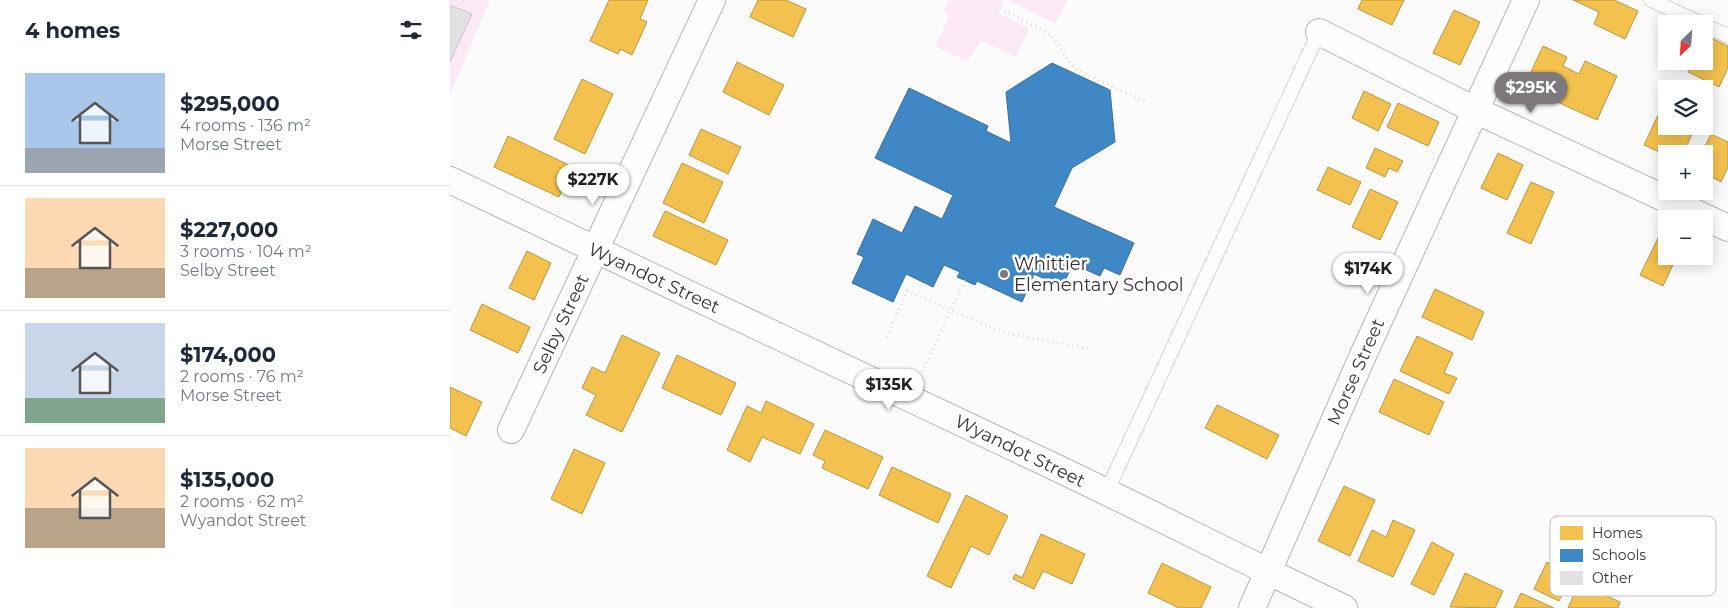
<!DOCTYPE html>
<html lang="en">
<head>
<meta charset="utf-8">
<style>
  body { margin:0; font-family:Montserrat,sans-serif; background:#f2f2f3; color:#1f2937; height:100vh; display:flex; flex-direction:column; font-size:19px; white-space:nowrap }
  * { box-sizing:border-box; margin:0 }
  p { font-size:16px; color:#747a83 }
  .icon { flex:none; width:28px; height:28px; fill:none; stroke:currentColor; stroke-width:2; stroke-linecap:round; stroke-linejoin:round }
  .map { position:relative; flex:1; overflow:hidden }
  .side { display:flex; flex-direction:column; background:#fff; width:450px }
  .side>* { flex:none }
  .needle { width:32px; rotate:205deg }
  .controls { position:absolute; left:1208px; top:15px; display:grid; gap:10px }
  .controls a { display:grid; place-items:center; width:55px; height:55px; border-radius:0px; background:#fff; box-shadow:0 2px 12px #0003; font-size:25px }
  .price { position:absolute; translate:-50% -42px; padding:0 11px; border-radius:18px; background:#fff; color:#222; font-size:16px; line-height:32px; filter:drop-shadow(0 1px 2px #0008) }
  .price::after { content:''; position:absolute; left:50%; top:30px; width:15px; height:11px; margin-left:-8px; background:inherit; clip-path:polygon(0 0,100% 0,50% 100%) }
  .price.active { background:#7d787b; color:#fff }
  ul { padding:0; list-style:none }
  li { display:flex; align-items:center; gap:15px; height:125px; padding:0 25px }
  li+li { border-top:1px solid #e0e1e3 }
  li span { display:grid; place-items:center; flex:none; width:140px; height:100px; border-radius:0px; color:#555 }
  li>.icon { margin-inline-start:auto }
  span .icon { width:60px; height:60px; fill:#fffc; stroke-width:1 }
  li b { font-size:21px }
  h2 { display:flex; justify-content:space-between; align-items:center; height:60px; padding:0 25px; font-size:21px }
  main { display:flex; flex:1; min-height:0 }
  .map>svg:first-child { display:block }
  .green { fill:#fde9f6 }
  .homes { fill:#f2c14e; stroke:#ba9646 }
  .schools { fill:#3f88c5; stroke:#3d6e9a }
  .building { fill:#e3e0e2; stroke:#c9c6c8 }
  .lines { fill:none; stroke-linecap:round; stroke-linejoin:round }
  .lane-casing { stroke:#b8b5b7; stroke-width:15 }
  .street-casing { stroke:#b8b5b7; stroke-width:28 }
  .path { stroke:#dbdbdb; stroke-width:3; stroke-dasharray:1 4; stroke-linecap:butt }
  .lane { stroke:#fffeff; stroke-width:14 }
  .street { stroke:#fffeff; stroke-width:26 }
  .poi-dot { fill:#7d787b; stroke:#fff; stroke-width:2 }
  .labels { text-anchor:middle; stroke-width:5; stroke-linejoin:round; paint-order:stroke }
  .poi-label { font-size:18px; fill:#383135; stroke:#fff; text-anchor:start }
  .street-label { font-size:18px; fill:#383135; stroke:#fff }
  .key { fill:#fff; stroke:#c3c1c2; stroke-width:1 }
  .key-label { font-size:14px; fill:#383135 }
</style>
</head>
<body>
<main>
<section class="side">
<h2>4 homes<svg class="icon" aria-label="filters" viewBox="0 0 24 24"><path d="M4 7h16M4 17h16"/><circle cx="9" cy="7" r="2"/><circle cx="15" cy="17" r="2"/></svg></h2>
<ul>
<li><span style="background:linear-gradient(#a9c7e8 75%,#9aa5b1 0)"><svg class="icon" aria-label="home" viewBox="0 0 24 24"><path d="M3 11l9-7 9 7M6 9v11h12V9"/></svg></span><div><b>$295,000</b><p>4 rooms · 136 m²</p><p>Morse Street</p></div></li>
<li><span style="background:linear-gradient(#ffd9b3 70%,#b9a48a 0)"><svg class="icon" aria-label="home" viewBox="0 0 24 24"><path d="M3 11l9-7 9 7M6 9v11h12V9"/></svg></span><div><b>$227,000</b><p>3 rooms · 104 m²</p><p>Selby Street</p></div></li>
<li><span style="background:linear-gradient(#c9d6e8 75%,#7fa58c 0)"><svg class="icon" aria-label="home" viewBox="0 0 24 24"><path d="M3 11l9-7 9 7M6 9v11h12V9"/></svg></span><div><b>$174,000</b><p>2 rooms · 76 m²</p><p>Morse Street</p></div></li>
<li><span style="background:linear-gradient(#ffd9b3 60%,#b9a48a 0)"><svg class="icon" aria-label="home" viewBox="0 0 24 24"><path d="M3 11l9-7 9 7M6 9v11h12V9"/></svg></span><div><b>$135,000</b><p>2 rooms · 62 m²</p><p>Wyandot Street</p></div></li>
</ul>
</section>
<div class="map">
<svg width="1278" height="608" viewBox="0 0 1278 608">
  <rect width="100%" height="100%" fill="#fcfbfc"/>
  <path class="green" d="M0 0H40L0 95Z
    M499 0H554L548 13 579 29 566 57 532 41 517 61 485 47 499 17 494 11Z
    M558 0H617L605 24Z"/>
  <path class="homes" d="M159 0H198L190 19 197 22 182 55 170 49 168 54 140 41Z
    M308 0H336L356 9 343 37 300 17Z
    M912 0H954L942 25 908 9Z
    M1123 0H1164L1188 11 1175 39 1144 24 1149 12Z
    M1004 10 1030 22 1010 65 983 53Z
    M1255 35 1278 46V68L1269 87 1238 72 1243 61H1254Z
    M1093 46 1117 57 1113 66 1129 74 1135 61 1167 76 1147 120 1074 87Z
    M287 62 334 85 319 115 273 92Z
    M132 79 163 94 135 154 104 139Z
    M914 91 941 104 928 131 902 118Z
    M948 103 989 122 978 146 937 127Z
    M1208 115 1216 119V126H1232L1243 132 1233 154 1216 155 1194 145Z
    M251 129 291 147 278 174 239 155Z
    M1261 134 1278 142V167L1271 182 1254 173V154H1251Z
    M58 136 123 167 109 197 44 167Z
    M925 148 953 161 947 172 939 168 935 177 916 168Z
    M1048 153 1073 165 1057 200 1031 188Z
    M232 163 273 182 254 223 213 203Z
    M878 167 911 182 900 205 867 190Z
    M1081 182 1104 192 1081 244 1057 233Z
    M920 189 948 202 930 240 902 227Z
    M215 211 278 240 266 265 203 236Z
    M1212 230 1216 232V256H1227L1213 286 1190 275Z
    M77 251 101 263 84 300 59 288Z
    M985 289 1034 312 1022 340 972 317Z
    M32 304 80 327 68 353 20 330Z
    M172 335 210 353 172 432 136 415 146 395 132 388 142 367 155 373Z
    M967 336 1003 353 994 373 1007 378 999 394 950 371Z
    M227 355 286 383 271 415 212 388Z
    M944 379 994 402 979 435 929 412Z
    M0 387 32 402 16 436 0 428Z
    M316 401 364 424 350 454 312 437 300 462 277 450 297 406 311 413Z
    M767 405 829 435 817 459 755 428Z
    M375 430 433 457 418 489 372 468 375 461 363 455Z
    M124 449 155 463 132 514 101 499Z
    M442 467 501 494 488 523 429 495Z
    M894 486 925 500 900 556 868 541Z
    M516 495 558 516 539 555 521 546 501 588 477 576Z
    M943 520 965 530 943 577 908 561 922 530 936 537Z
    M591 534 635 554 622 584 593 571 584 589 563 579 565 574 572 578Z
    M982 542 1004 554 984 595 961 584Z
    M1097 562 1122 573 1109 601 1084 589Z
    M712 563 761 587 751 608H729L698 593Z
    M1015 573 1053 591 1045 608 1000 607Z
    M1129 583 1170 602 1168 608H1118Z
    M1071 593 1104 608H1064Z"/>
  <path class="schools" d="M602 63 660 90 665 142 622 168 604 207 684 243 670 275 654 268 650 276 623 264 612 287 584 274 572 302 527 281 525 285 507 277 510 272 494 265 483 287 456 274 443 302 402 283 414 257 407 254 423 219 452 233 465 206 492 219 503 195 425 158 459 88 538 126 536 131 561 143 556 92Z"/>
  <path class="building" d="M0 5 22 14 0 62Z"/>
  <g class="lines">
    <defs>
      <path id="lane" d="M1201 0 1252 24
        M1254 25 1278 36
        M656 493 869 32"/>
      <path id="street" d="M869 32 1025 110 1278 228
        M0 180C196 275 393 366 590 460 692 508 792 560 894 608
        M61 430 262 0
        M802 608 914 353 1076 0"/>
    </defs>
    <use href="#lane" class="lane-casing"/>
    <use href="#street" class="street-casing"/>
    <path class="path" d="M550 8 601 35 625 69 697 103
      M437 337 457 291 555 333 640 349
      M472 372 515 280"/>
    <use href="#lane" class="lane"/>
    <use href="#street" class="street"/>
  </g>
  <circle class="poi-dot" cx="554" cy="274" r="5"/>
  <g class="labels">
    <g class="poi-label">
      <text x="564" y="270">Whittier<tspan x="564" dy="21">Elementary School</tspan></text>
    </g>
    <g class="street-label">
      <text transform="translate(204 278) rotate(25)" y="6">Wyandot Street</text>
      <text transform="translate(111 324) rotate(-65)" y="6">Selby Street</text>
      <text transform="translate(906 372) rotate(-66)" y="6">Morse Street</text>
      <text transform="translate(570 451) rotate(26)" y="6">Wyandot Street</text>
    </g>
  </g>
  <rect x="1100" y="516" width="166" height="80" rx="8" class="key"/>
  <rect x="1110" y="526" width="23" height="14" fill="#f2c14e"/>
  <rect x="1110" y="549" width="23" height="13" fill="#3f88c5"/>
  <rect x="1110" y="571" width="23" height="14" fill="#e3e0e2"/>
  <g class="key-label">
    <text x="1142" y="538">Homes</text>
    <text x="1142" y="560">Schools</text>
    <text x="1142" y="583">Other</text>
  </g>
</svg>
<div class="controls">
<a><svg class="needle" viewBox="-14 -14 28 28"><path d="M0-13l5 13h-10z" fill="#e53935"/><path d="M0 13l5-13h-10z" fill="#747a83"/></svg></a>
<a><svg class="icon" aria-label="layers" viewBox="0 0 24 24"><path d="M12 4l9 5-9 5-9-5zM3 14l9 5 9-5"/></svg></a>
<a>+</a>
<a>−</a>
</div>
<b class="price active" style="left:1081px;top:114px">$295K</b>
<b class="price" style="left:143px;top:206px">$227K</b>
<b class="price" style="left:918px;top:295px">$174K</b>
<b class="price" style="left:439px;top:411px">$135K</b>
</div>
</main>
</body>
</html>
